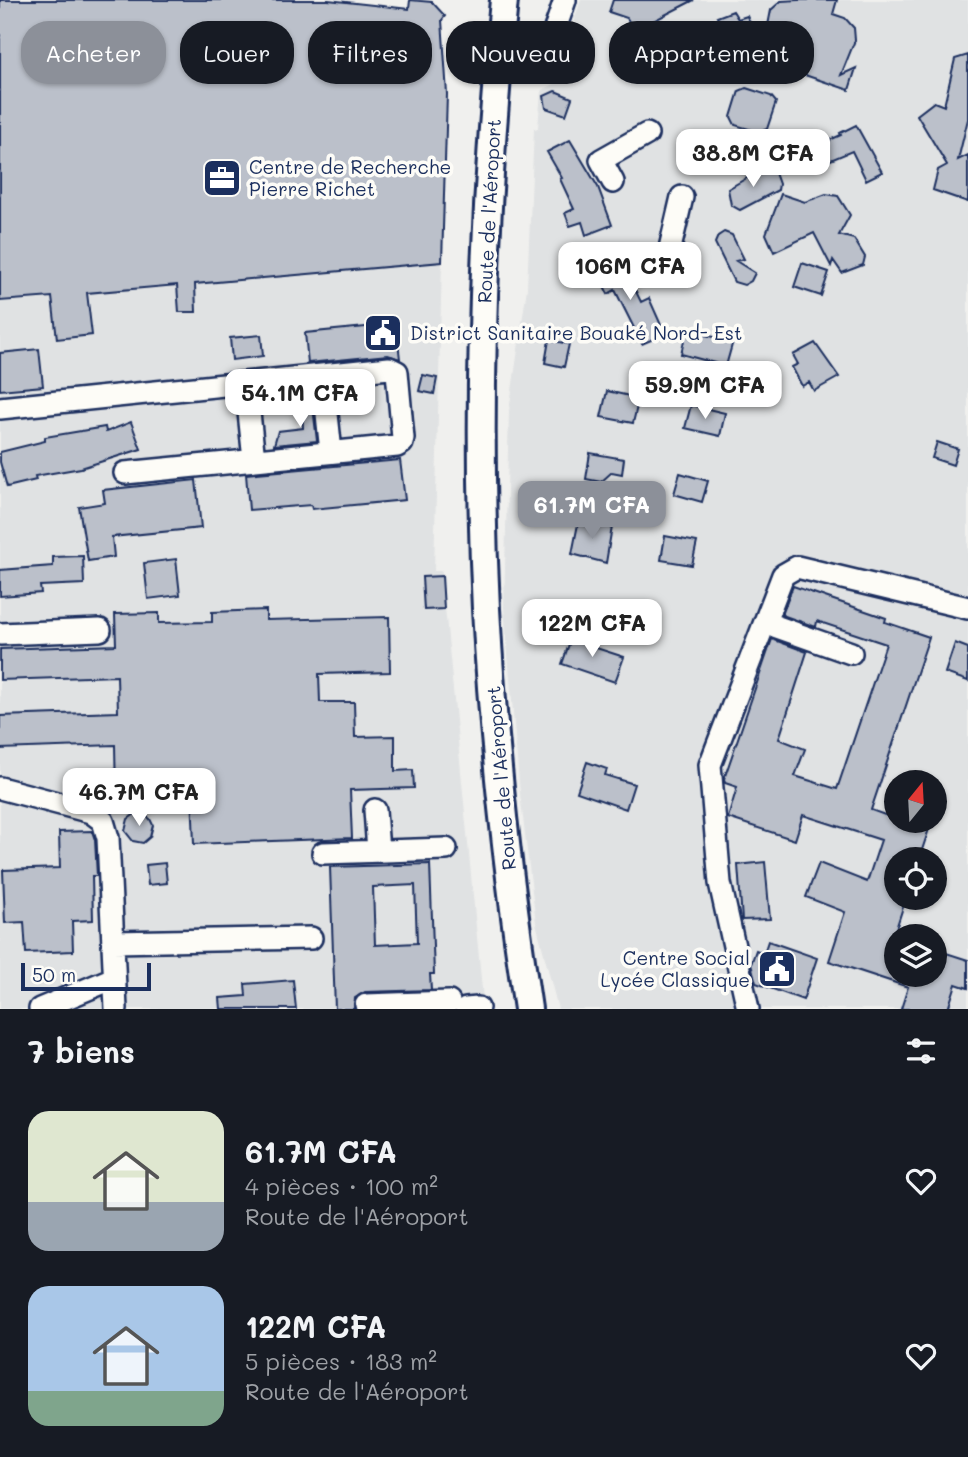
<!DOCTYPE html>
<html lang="fr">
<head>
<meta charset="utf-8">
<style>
  body { margin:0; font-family:Mali,sans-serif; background:#20242c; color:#f1f3f6; height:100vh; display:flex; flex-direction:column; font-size:26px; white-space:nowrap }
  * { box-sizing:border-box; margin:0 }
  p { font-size:23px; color:#9ea1a6 }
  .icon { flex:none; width:38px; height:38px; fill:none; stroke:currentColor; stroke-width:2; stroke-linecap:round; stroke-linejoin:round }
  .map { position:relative; height:1009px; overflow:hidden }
  .panel { display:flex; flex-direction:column; background:#171b24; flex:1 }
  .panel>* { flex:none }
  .top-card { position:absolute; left:21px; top:21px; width:928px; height:63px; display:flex; gap:14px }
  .needle { width:46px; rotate:18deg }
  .buttons { position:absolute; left:884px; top:770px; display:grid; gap:14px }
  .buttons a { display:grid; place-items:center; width:63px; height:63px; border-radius:50%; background:#171b24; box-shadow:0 2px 5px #0004; font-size:35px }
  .scale { position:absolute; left:21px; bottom:18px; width:130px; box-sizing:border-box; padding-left:7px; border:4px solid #1b2f5e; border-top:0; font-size:19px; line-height:24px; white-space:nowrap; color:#1b2f5e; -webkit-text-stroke:5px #fdfcf7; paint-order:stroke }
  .price { position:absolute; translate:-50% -60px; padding:0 16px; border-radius:14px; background:#fff; color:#222; font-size:23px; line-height:46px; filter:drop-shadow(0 2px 4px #0008) }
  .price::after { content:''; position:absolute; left:50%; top:42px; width:21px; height:16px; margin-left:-10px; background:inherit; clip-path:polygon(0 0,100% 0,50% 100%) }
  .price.active { background:#8c9099; color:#fff }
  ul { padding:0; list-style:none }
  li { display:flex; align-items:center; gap:21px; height:175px; padding:0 28px }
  li span { display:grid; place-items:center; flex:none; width:196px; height:140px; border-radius:21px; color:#555 }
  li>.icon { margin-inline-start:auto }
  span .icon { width:84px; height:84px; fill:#fffc; stroke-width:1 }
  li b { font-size:30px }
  h2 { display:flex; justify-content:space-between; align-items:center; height:84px; padding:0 28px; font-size:30px }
  .pill { padding:0 24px; border-radius:28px; background:#171b24; box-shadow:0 2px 5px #0004; font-size:24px; line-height:63px }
  .pill.active { background:#8c9099; color:#fff }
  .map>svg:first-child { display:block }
  .built { fill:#e0e2e3; fill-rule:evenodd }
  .building { fill:#bbc0ca; stroke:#1b2f5e; stroke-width:2; fill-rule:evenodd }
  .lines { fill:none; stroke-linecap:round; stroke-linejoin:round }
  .minor-casing { stroke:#1b2f5e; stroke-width:26 }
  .major-casing { stroke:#1b2f5e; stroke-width:32 }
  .minor { stroke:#fdfcf7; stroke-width:21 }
  .major { stroke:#fdfcf7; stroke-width:26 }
  .labels { text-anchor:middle; stroke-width:7; stroke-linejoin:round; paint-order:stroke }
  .poi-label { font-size:19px; fill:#1b2f5e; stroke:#fdfcf7; text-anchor:start }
  .street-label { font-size:19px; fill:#1b2f5e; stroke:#fdfcf7 }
</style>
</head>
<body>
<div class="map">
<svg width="968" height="1009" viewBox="0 0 968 1009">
  <rect width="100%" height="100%" fill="#f0f0ee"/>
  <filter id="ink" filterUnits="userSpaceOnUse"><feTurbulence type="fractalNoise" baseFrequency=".0143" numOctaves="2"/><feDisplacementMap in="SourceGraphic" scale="14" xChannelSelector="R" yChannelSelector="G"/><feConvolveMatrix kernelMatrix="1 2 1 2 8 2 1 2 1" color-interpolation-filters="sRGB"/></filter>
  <g filter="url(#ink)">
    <path class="built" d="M581 0H968V1009H558L536 923 520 794 504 608 509 411 527 288 534 129 538 128 541 91 558 82 561 76 570 51 567 40ZM896 782H934V821H896ZM896 859H934V898H896ZM896 936H934V975H896Z
      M442 262 434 571H442V576L484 1009H0V301Z"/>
    <path class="building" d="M0 0H328L409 9 410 0 432 2 445 16 442 20 447 94 442 262 195 284 196 312H179L177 285 87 293 92 335 57 339 52 297 0 301Z
      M613 0H694L634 31 627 18 609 12Z
      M798 0H837L833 14 845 18 854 28 855 40 841 75 856 68 849 90 722 47 727 33 717 17 733 11 738 19 747 16 763 51 771 10 781 1Z
      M681 25 705 69 686 79 659 70 666 50 672 52Z
      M968 55V119L958 160 968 155V202L933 190 938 170 947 165 917 115 934 102 944 106 955 59Z
      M746 88 771 96 776 102 767 129 759 132 735 125 731 117 739 91Z
      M555 91 572 98 566 115 546 108 544 96Z
      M856 125 882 172 866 180 852 151 814 167 807 150 841 135 840 133Z
      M570 140 598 187 612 225 586 235 582 222 570 226 565 213 574 209 560 179 562 178 547 152Z
      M764 168 775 173 779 184 778 190 740 210 731 205 728 189Z
      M781 194 805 202 826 194 838 196 850 215 839 235 854 239 865 257 863 265 842 273 833 260 831 266 814 233 774 252 766 234Z
      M724 232 732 235 744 259 736 261 755 273 751 281 744 285 734 282 715 243 718 236Z
      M603 254 616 278 627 273 641 302 649 298 665 334 642 344 615 290 608 294 591 260Z
      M802 263 829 272 821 296 794 287Z
      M396 324 400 359 388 355 308 363 305 333Z
      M686 331 733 341 726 366 681 354Z
      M261 335 263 356 232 360 230 338Z
      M549 340 569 344 564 367 545 363Z
      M815 343 839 377 814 391 809 382 802 386 792 367 798 364 793 355Z
      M39 349 43 386 0 390V353Z
      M423 375 437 378 434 394 419 391Z
      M607 391 639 398 633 423 601 417Z
      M312 399 317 441 274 445 278 431 303 428 302 405Z
      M691 405 725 413 720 436 685 428Z
      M131 422 141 449 81 468 35 476 36 480 7 487 0 462V452L45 441V437L105 427 106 432Z
      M937 442 958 449 953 465 932 458Z
      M590 453 624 459 622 474 612 472 601 482 586 479Z
      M400 460 405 500 312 509 311 505 249 510 246 474Z
      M680 473 708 481 702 502 674 494Z
      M196 480 201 528 112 537 114 557 88 561 79 507 105 503 103 490Z
      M579 519 612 527 606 563 572 554Z
      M665 536 697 542 692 565 661 560Z
      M83 556 84 584 40 586 41 593 0 596V570L53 566V557Z
      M176 559 180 595 148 599 144 563Z
      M442 576 444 609 424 610 422 577Z
      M793 586 886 618 885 622 929 637 871 810 896 819V821L929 829 919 859H896V898H906L894 935 896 936V975H934V949L968 960V988L956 984 948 1009H901L908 987 829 961 845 912 806 897 819 863 867 882 881 840 803 815 795 840 728 818 737 787 725 783 724 779 772 639 807 652 779 739 805 749 795 776 837 789 886 644 817 621 816 627 782 615Z
      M266 610V620L389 617 390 672 319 674 320 702H354L355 737 395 736V771L413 770 414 788 350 790 352 838 194 844 192 792 116 794 115 745 0 749V716L118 712 117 676 0 680V649L116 645 115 614 159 613V623L212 622V612Z
      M573 633 596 640 593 647 624 657 615 682 562 664Z
      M955 643 968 648V681L945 673Z
      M587 762 607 769 605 775 634 784 626 809 577 792Z
      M139 811 150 819 153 825 150 837 143 843 133 841 125 831 128 819Z
      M92 831 95 840 97 876H92L93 920 72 921 73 951 26 953 24 922 5 923 3 870 60 868 59 832Z
      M765 862 770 919 742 920 738 865Z
      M165 863 167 883 148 885 146 865Z
      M430 864 434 974H430L431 990 365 992 355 998 354 1009H335L330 867ZM415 885 417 943 375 945 373 887Z
      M768 941 817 958 803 1000 756 983 751 964 756 950 764 953Z
      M293 980 296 1009H221L220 998 246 996 245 984Z"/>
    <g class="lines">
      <defs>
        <path id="minor" d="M541 70 565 0
          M613 182 601 160 647 134
          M664 274 682 197
          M323 376 331 452
          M246 384 254 460
          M0 408 389 368 397 372 403 438 402 443 397 446 125 473
          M766 623 851 653
          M0 634 100 630
          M0 788 91 812 103 821 108 838 116 1009
          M375 810 378 851
          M323 853 446 849
          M114 942 311 938
          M366 1005 449 1002
          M40 1009 114 978
          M466 1009 478 1008
          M748 1009 720 883 710 765 783 575 797 567 968 608"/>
        <path id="major" d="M504 0C484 201 476 406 486 609 493 743 508 876 528 1009"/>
      </defs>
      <use href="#minor" class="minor-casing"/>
      <use href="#major" class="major-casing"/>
      <use href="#minor" class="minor"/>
      <use href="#major" class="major"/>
    </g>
  </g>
  <defs>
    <symbol id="office-square" viewBox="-11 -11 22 22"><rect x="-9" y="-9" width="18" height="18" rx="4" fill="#1b2f5e" stroke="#fdfcf7"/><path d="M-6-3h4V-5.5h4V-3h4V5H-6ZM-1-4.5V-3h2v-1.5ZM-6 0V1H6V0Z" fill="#fff"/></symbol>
    <symbol id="civic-square" viewBox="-11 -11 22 22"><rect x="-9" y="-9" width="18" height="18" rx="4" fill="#1b2f5e" stroke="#fdfcf7"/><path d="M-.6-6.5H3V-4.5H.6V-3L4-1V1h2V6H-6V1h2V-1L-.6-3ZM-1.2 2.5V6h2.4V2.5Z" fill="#fff"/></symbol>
  </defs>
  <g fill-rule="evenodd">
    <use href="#office-square" x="200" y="156" width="44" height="44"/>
    <use href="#civic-square" x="361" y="311" width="44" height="44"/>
    <use href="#civic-square" x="755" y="947" width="44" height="44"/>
  </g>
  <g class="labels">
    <g class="poi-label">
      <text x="249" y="174">Centre de Recherche<tspan x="249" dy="22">Pierre Richet</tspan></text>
      <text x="410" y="340">District Sanitaire Bouaké Nord- Est</text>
      <text x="750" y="965" text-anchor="end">Centre Social<tspan x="750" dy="22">Lycée Classique</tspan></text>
    </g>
    <g class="street-label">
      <text transform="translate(489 211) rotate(-87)" y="7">Route de l'Aéroport</text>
      <text transform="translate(501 778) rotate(-95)" y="7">Route de l'Aéroport</text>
    </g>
  </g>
</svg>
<div class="buttons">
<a><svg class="needle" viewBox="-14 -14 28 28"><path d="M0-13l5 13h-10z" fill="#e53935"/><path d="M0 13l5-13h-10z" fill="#9ea1a6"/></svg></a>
<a><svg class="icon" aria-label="locate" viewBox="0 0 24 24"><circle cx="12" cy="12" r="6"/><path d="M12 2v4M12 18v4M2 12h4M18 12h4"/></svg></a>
<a><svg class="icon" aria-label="layers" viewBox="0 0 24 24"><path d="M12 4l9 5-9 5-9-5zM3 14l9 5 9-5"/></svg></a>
</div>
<div class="scale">50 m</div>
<b class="price" style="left:753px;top:189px">38.8M CFA</b>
<b class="price" style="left:630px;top:302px">106M CFA</b>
<b class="price" style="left:705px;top:421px">59.9M CFA</b>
<b class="price" style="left:300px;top:429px">54.1M CFA</b>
<b class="price active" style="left:592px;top:541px">61.7M CFA</b>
<b class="price" style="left:592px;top:659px">122M CFA</b>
<b class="price" style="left:139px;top:828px">46.7M CFA</b>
<div class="top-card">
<a class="pill active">Acheter</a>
<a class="pill">Louer</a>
<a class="pill">Filtres</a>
<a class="pill">Nouveau</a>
<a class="pill">Appartement</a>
</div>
</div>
<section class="panel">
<h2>7 biens<svg class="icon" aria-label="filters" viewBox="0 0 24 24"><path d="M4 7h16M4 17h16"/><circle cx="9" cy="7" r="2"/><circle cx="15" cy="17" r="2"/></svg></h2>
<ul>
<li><span style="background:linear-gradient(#dfe7d0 65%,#9aa5b1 0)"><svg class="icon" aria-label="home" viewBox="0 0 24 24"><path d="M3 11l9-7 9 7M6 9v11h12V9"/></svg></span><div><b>61.7M CFA</b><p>4 pièces · 100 m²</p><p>Route de l'Aéroport</p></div><svg class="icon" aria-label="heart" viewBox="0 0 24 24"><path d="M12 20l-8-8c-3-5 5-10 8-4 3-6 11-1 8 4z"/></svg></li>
<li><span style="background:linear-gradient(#a9c7e8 75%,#7fa58c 0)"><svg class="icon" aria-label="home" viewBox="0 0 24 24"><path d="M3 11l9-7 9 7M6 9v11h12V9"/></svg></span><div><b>122M CFA</b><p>5 pièces · 183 m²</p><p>Route de l'Aéroport</p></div><svg class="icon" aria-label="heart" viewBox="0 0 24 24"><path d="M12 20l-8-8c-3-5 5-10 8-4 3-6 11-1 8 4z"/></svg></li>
</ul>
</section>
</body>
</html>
